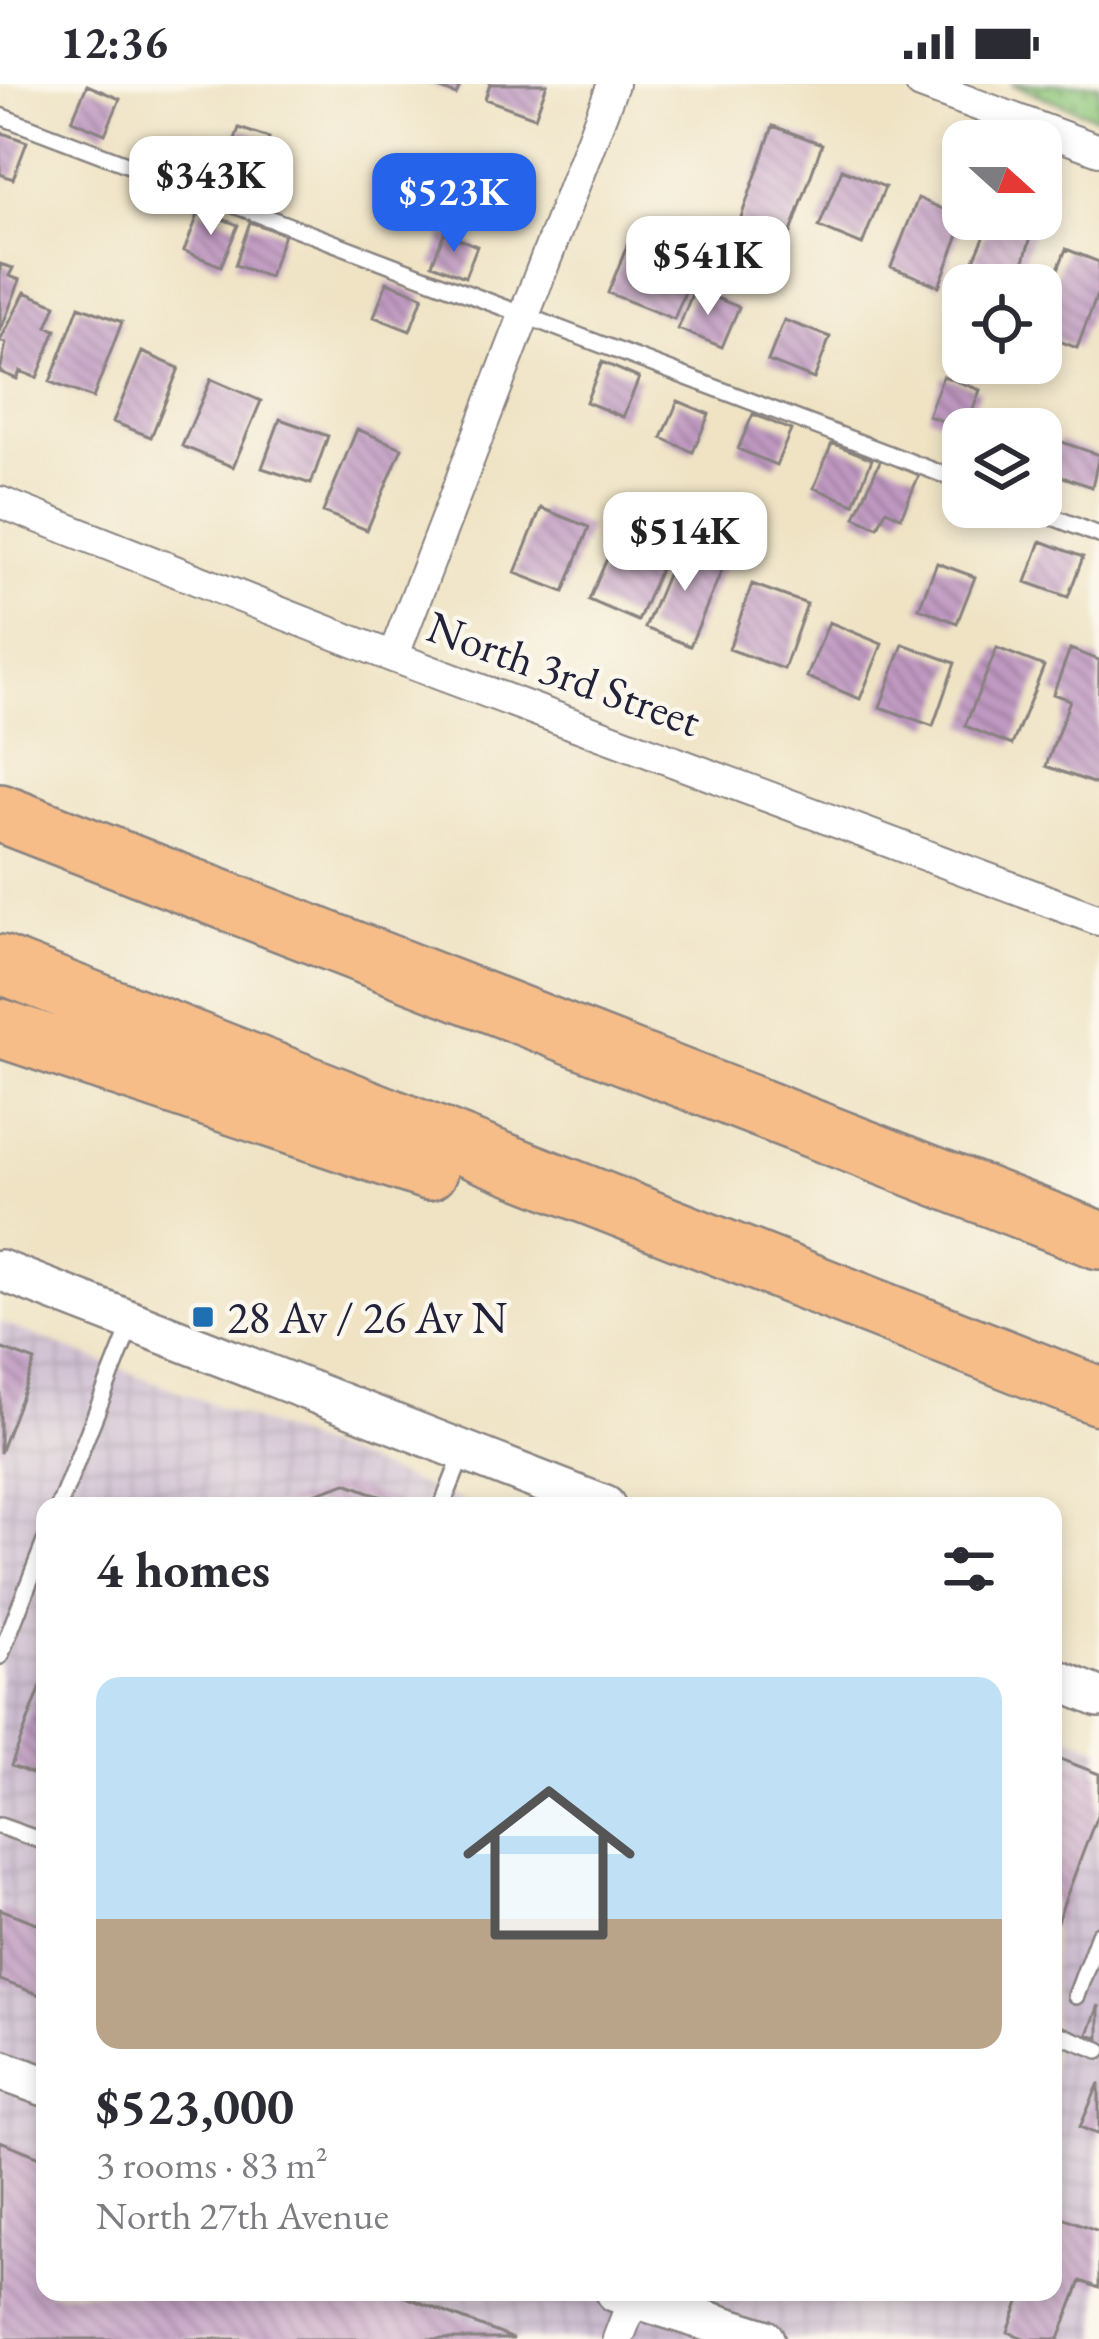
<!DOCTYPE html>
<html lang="en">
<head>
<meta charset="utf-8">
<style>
  body { margin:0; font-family:"EB Garamond",serif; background:#f7f7f7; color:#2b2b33; height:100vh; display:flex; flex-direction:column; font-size:45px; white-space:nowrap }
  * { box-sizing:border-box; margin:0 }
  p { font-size:39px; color:#7c7c81 }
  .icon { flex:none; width:66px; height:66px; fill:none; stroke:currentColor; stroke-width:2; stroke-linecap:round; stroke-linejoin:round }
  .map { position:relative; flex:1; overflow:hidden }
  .sheet { position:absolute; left:36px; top:1413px; width:1026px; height:804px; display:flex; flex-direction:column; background:#fff; border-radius:24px; box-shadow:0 6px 18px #0003 }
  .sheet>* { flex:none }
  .needle { width:78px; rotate:111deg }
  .fabs { position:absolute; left:942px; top:36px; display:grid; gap:24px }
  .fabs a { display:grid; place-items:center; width:120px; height:120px; border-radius:24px; background:#fff; box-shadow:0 6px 18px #0003; font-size:60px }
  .price { position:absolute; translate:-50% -102px; padding:0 27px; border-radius:24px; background:#fff; color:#222; font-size:39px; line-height:78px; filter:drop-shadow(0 3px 6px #0008) }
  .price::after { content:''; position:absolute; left:50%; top:72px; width:36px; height:27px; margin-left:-18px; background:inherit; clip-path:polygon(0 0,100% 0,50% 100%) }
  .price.on { background:#2563eb; color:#fff }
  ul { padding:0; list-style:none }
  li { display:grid; align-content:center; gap:24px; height:636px; padding:0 60px }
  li+li { border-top:3px solid #e1e1e2 }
  li span { display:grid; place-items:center; height:372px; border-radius:24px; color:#555 }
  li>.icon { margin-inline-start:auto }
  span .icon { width:216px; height:216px; fill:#fffc; stroke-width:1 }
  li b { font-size:51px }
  h2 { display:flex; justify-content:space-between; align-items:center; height:144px; padding:0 60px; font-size:51px }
  .status { display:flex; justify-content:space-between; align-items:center; height:84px; padding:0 60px; background:#fff; direction:ltr }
  .status svg { height:33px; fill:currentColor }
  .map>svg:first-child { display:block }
  .industrial { fill:url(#industrial-grid) }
  .park { fill:url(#park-dots); stroke:#58745a; stroke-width:3 }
  .building { fill:url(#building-back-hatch) }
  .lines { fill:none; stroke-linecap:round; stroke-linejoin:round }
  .service-casing { stroke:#888280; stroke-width:20 }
  .minor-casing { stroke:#888280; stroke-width:34 }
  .tertiary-casing { stroke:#888280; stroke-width:44 }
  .motorway-casing { stroke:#888280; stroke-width:62 }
  .service { stroke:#fff; stroke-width:15 }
  .minor { stroke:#fff; stroke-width:30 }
  .tertiary { stroke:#fff; stroke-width:39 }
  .motorway { stroke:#f7bd88; stroke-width:57 }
  .poi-dot { fill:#1f6fb2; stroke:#fbf7ec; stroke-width:4.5 }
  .labels { text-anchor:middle; stroke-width:9; stroke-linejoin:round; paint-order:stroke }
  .street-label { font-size:45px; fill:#22223b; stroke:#fbf7ec }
  .poi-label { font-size:45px; fill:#22223b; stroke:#fbf7ec; text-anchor:start }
</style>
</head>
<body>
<div class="status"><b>12:36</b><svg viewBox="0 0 49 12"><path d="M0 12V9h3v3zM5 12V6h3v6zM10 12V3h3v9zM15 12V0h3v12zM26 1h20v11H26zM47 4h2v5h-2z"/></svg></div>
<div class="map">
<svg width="1099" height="2255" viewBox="0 0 1099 2255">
  <defs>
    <pattern id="industrial-grid" width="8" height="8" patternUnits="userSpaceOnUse" patternTransform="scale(3)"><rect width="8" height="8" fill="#cebed1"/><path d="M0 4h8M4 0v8" fill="none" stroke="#b1a3b4"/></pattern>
    <pattern id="park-dots" width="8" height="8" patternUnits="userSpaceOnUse" patternTransform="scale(3)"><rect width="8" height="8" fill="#8ec679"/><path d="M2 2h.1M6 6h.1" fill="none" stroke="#74a064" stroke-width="1.8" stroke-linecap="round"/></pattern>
    <pattern id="building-back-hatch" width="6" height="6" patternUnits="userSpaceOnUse" patternTransform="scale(3)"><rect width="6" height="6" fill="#bf99c1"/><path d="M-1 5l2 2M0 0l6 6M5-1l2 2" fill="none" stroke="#9b7c9e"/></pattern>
  </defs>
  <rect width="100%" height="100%" fill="#fbf7ec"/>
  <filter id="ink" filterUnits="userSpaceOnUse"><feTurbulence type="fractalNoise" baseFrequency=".00833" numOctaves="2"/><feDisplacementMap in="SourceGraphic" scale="24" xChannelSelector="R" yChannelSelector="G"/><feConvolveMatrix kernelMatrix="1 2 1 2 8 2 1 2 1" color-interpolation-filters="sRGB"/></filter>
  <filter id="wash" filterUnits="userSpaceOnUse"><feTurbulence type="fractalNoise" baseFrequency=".004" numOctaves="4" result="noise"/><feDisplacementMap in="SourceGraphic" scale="48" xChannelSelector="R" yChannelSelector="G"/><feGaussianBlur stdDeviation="2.7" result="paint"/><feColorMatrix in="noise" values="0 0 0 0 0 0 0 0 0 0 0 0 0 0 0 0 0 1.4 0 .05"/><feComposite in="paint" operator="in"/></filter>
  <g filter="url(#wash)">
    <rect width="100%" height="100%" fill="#efe3c4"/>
    <path class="industrial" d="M0 1238 475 1422H45V2208H1053V1646L1099 1664V2255H0Z"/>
    <path class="park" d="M1011 0H1099V34Z"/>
    <g id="blocks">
      <path class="building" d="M429 0H461L456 11Z
        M490 0H547L535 33 485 15Z
        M87 1 120 15 105 50 72 36Z
        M773 42 822 60 788 157 739 139Z
        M239 44 269 54 253 101 223 91Z
        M0 48 27 58 13 95 0 90Z
        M842 85 885 103 862 161 819 143Z
        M918 114 965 135 939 202 891 183Z
        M200 126 238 141 221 182 184 167Z
        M992 135 1032 149 1017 201H963Z
        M250 138 284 150 269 193 235 181Z
        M444 149 477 162 465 193 432 180Z
        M631 152 697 178 674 235 608 209Z
        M1066 165 1099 178V206L1077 264 1044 251 1052 232 1041 228Z
        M0 180 13 184 9 192 20 196 0 248Z
        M387 198 423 212 410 247 374 233Z
        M694 205 739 223 722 263 678 245Z
        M25 208 56 221 47 243 56 246 37 294 20 287 17 295 0 288 6 259 0 257Z
        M79 222 122 238 93 314 50 298Z
        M784 236 830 253 814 295 768 277Z
        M142 268 179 284 151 353 113 338Z
        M602 278 639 294 623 333 586 318Z
        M943 292 980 306 966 345 928 332Z
        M211 295 261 317 233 383 182 362Z
        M678 317 709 330 693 368 662 354Z
        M753 330 791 346 776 381 738 365Z
        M280 335 328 352 311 400 262 384Z
        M357 345 402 364 367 446 323 428Z
        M1059 357 1099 371 1092 403 1049 388Z
        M832 359 872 375 854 420 814 404Z
        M881 375 919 391 901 433 886 426 878 443 855 433Z
        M541 424 589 443 564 508 515 489Z
        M625 434 673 455 638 537 589 516Z
        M681 457 726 476 690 562 645 544Z
        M1041 457 1083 473 1068 513 1026 498Z
        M937 479 975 493 957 539 919 524Z
        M752 500 807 520 784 585 729 565Z
        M829 538 882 560 860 615 807 593Z
        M903 560 955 579 933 642 880 623Z
        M997 564 1044 582 1012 661 965 642Z
        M1070 565 1099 576 1098 701 1046 682 1070 616 1053 610Z
        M0 1264 35 1277 0 1369Z
        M346 1399 405 1422H282V1421Z
        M45 1592V1695L11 1682Z
        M1053 1672 1099 1690V1726L1053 1848Z
        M0 1825 45 1842V1913L0 1896Z
        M1099 1921V1954L1088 1950Z
        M1099 1999V2051L1080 2043Z
        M0 2057 45 2075V2208H393L514 2255H0Z
        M1053 2130 1099 2147V2204L1081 2197 1059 2255H1026L1008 2248 1023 2208H1053Z"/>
    </g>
  </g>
  <g filter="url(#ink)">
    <use href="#blocks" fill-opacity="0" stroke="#888280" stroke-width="3"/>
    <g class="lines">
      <defs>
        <path id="service" d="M0 32 963 398
          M1027 423 1099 451
          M59 1422 131 1241
          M442 1422 463 1369
          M0 1572 45 1458
          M0 1742 45 1758
          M1076 1912 1099 1850
          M1053 1948 1099 1966"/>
        <path id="minor" d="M921 0 1099 66
          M0 418 393 573 1099 836
          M393 573 613 0
          M618 2255 636 2208"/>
        <path id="tertiary" d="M0 1186 605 1422
          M1053 1594 1099 1613
          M0 1986 45 2002
          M616 2208 764 2255"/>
        <path id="motorway" d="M0 729 1099 1156
          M0 880 1099 1312
          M0 944 428 1087"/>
      </defs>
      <use href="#service" class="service-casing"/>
      <use href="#minor" class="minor-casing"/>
      <use href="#tertiary" class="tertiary-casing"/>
      <use href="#motorway" class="motorway-casing"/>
      <use href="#service" class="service"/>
      <use href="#minor" class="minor"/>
      <use href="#tertiary" class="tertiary"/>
      <use href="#motorway" class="motorway"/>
    </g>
  </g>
  <rect class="poi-dot" x="191" y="1221" width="24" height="24" rx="6"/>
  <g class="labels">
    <g class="street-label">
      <text transform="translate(564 589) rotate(20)" y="16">North 3rd Street</text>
    </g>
    <g class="poi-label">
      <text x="227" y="1249">28 Av / 26 Av N</text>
    </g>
  </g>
</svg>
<div class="fabs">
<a><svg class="needle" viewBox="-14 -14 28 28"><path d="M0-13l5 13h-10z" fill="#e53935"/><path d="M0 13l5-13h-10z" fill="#7c7c81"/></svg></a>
<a><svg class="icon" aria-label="locate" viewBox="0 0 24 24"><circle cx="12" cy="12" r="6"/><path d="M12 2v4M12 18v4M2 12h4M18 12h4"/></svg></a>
<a><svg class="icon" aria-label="layers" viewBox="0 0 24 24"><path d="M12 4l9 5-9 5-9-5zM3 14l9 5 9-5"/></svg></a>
</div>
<b class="price" style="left:211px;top:154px">$343K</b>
<b class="price on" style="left:454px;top:171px">$523K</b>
<b class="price" style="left:708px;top:234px">$541K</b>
<b class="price" style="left:685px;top:510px">$514K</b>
<section class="sheet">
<h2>4 homes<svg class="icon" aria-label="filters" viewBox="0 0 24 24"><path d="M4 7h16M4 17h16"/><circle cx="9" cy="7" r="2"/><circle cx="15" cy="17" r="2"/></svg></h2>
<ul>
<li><span style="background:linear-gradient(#bfe0f5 65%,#b9a48a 0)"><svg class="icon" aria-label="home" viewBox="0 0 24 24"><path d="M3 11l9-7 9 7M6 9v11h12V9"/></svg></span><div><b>$523,000</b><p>3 rooms · 83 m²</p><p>North 27th Avenue</p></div></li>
</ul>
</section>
</div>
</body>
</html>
